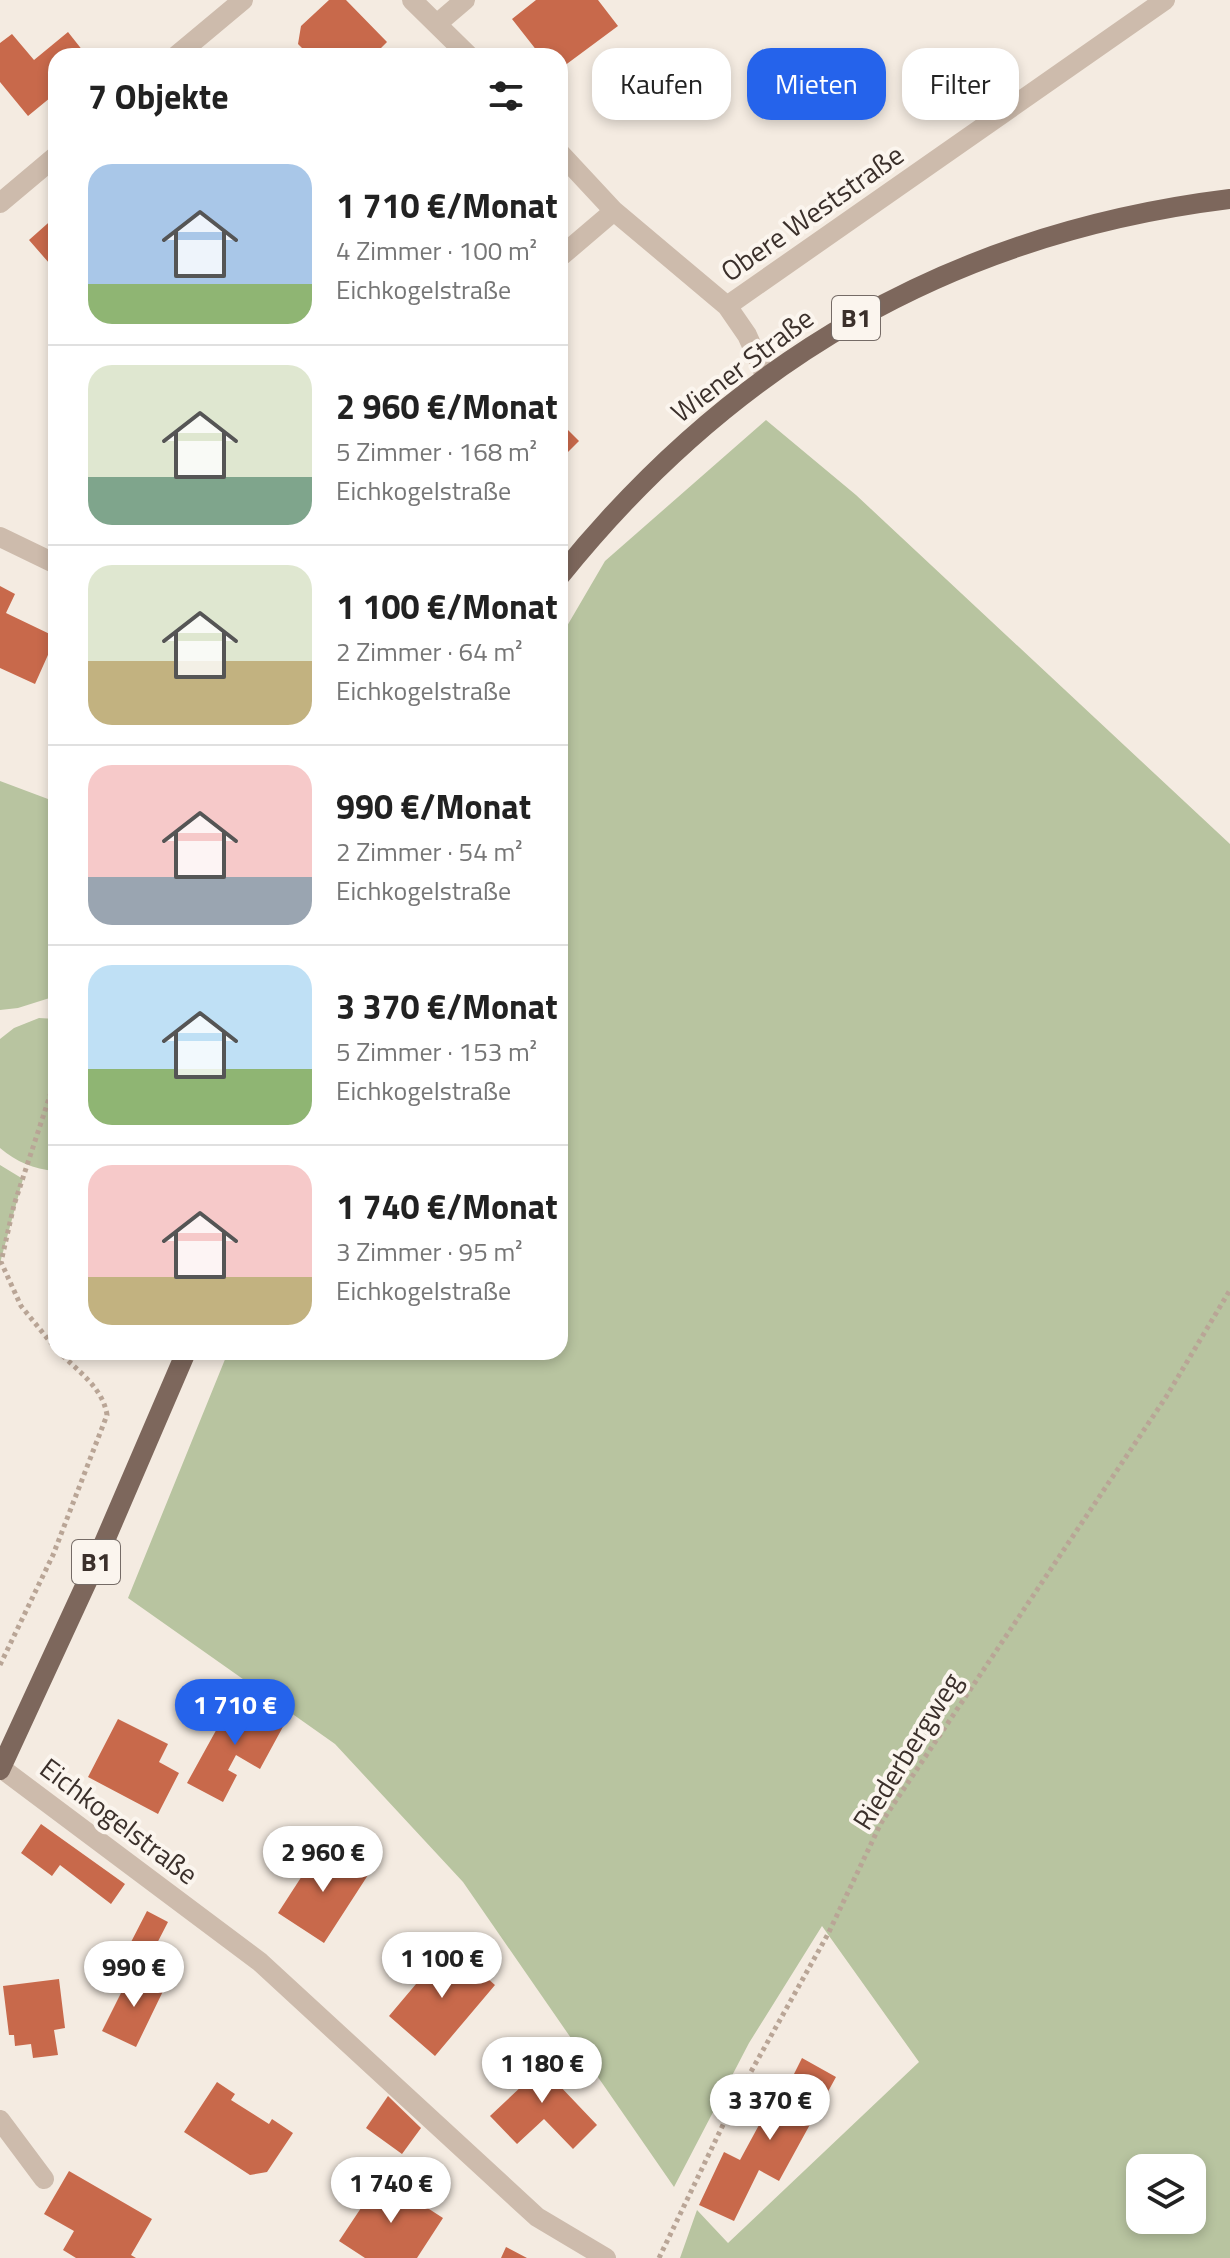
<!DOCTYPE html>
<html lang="de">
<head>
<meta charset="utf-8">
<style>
  body { margin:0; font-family:"Titillium Web",sans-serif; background:#f6f6f6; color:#222; height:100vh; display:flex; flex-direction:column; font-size:30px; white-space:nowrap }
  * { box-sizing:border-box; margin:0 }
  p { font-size:26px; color:#767676 }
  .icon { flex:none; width:44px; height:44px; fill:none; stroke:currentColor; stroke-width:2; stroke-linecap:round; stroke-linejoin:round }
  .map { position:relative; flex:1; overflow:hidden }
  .side { position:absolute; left:48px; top:48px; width:520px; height:1312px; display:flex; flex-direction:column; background:#fff; border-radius:24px; box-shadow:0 4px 12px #0003 }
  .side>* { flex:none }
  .top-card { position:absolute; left:592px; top:48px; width:518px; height:72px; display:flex; gap:16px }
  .controls { position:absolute; left:1126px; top:2154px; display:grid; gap:16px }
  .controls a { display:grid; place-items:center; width:80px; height:80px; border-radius:16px; background:#fff; box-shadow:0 4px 12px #0003; font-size:40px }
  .price { position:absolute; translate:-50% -68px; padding:0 18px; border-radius:28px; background:#fff; color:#222; font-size:26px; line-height:52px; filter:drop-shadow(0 2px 4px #0008) }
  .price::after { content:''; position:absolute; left:50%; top:48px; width:24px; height:18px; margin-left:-12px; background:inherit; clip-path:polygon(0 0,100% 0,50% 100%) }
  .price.on { background:#2563eb; color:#fff }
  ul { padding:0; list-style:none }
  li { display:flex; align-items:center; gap:24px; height:200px; padding:0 40px }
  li+li { border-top:2px solid #e0e0e0 }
  li span { display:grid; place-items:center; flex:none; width:224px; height:160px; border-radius:24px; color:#555 }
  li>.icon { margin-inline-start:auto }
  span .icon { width:96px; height:96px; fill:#fffc; stroke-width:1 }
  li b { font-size:34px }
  h2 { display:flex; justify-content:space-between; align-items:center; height:96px; padding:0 40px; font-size:34px }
  .chip { padding:0 28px; border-radius:24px; background:#fff; box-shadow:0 4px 12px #0003; font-size:28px; line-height:72px }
  .chip.on { background:#2563eb; color:#fff }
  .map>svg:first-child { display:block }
  .green { fill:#b8c4a0; fill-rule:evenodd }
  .building { fill:#c8694b }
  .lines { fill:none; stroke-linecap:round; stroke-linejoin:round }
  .path { stroke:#b9a596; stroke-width:5; stroke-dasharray:4 4; stroke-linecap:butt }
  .lane { stroke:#cdbbac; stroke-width:20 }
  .street { stroke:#cdbbac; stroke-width:20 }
  .primary { stroke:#7d675c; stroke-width:20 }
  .labels { text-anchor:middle; stroke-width:8; stroke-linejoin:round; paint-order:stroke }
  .shield { fill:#fbf5ee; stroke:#756b66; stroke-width:2 }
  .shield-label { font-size:26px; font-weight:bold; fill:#3b302b }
  .street-label { font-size:28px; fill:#3b302b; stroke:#fbf5ee }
</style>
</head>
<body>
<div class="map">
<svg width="1230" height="2258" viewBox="0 0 1230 2258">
  <rect width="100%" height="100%" fill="#f4ebe1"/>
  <path class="green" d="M766 420 856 495 1230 844V2258H680L697 2210 728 2243 919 2062 822 1926 749 2043 674 2187 463 1882 335 1744 128 1598 228 1352H560V638L605 561ZM1192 2168V2220H1140V2168Z
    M0 781 56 802V996L18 1008 0 1010Z
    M39 1018 56 1019 55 1171C33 1169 17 1162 0 1148V1039L14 1028Z
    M0 1165 23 1179 0 1263Z"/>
  <path class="building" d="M329 0H346L387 42 373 56H310L298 44 301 26Z
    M536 0H598L618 26 560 69V56H541L512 19Z
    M68 32 87 56H56V93L28 116 0 82V43L12 34 34 60Z
    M56 216V271L29 240Z
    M560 422 579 441 560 460Z
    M0 586 15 594 6 613 56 637 35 684 0 668Z
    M235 1696 285 1723 260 1769 236 1755 228 1770 237 1775 223 1802 187 1783Z
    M118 1719 168 1744 159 1762 179 1773 158 1814 88 1777Z
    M41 1824 125 1884 111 1904 60 1865 52 1876 21 1853Z
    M322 1845 368 1875 324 1943 278 1913Z
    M147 1911 168 1922 151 1955 130 1944Z
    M449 1945 495 1985 435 2056 389 2016Z
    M132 1971 165 1987 136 2047 102 2031Z
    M59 1979 65 2028 54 2030 58 2055 33 2058 31 2044 15 2046 14 2035H9L3 1986Z
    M532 2049 561 2079 557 2083 597 2125 573 2149 544 2119 517 2144 490 2116 524 2084 510 2069Z
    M802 2058 836 2077 779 2181 759 2170 734 2221 699 2205 724 2152 740 2160 771 2103 778 2106Z
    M217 2082 235 2094 231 2100 269 2124 272 2119 293 2133 267 2172 250 2175 184 2132Z
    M388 2096 421 2128 402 2154 366 2128Z
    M69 2171 152 2219 131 2255 136 2258H76L63 2250 74 2231 44 2214Z
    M381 2178 443 2218 417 2258H365L339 2241Z
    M506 2247 527 2258H501Z"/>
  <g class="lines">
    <path class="path" d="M56 1077 14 1205 1 1262 21 1306 56 1349
      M0 1665 53 1555 107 1415C103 1388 78 1371 59 1352
      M659 2258 734 2102 828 1934 881 1823 1166 1397 1230 1290"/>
    <path class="lane" d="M0 2120 44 2179"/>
    <path class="street" d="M412 0 469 56
      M438 23 465 0
      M176 56 243 0
      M560 153 614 211
      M0 203 56 156
      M560 257 614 211 727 306 747 335 765 375
      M727 306 1165 0
      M0 537 56 564
      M1 1768 260 1962 537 2217 606 2258"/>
    <path class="primary" d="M560 576C734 360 953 233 1230 199
      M0 1770 91 1573 186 1352"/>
  </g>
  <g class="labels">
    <g class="shield">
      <rect x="832" y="296" width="48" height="44" rx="6"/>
      <rect x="72" y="1540" width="48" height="44" rx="6"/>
    </g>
    <g class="shield-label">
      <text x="856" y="327">B1</text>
      <text x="96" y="1571">B1</text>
    </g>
    <g class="street-label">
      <text transform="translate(812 213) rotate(-35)" y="10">Obere Weststraße</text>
      <text transform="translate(742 365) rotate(-37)" y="10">Wiener Straße</text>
      <text transform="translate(907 1751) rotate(-58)" y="10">Riederbergweg</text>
      <text transform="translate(119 1821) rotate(37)" y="10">Eichkogelstraße</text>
    </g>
  </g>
</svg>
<div class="controls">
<a><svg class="icon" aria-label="layers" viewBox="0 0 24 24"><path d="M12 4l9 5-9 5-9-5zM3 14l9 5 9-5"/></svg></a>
</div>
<b class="price on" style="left:235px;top:1747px">1 710 €</b>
<b class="price" style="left:323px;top:1894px">2 960 €</b>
<b class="price" style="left:442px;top:2000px">1 100 €</b>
<b class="price" style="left:134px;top:2009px">990 €</b>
<b class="price" style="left:542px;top:2105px">1 180 €</b>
<b class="price" style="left:770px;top:2142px">3 370 €</b>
<b class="price" style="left:391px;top:2225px">1 740 €</b>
<div class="top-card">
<a class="chip">Kaufen</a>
<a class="chip on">Mieten</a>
<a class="chip">Filter</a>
</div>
<section class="side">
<h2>7 Objekte<svg class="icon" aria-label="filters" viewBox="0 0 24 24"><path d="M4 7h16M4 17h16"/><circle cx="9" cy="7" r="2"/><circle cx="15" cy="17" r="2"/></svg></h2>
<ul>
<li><span style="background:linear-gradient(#a9c7e8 75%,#8fb573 0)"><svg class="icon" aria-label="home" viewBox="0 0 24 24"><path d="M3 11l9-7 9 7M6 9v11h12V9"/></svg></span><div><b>1 710 €/Monat</b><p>4 Zimmer · 100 m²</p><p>Eichkogelstraße</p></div></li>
<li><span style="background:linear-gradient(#dfe7d0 70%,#7fa58c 0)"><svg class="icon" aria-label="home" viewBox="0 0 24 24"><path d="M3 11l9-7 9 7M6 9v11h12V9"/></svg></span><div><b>2 960 €/Monat</b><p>5 Zimmer · 168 m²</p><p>Eichkogelstraße</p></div></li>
<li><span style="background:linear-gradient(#dfe7d0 60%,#c2b280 0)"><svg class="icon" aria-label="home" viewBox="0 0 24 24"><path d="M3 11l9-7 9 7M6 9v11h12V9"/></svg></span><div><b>1 100 €/Monat</b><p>2 Zimmer · 64 m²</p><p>Eichkogelstraße</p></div></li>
<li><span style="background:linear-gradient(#f6c9c9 70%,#9aa5b1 0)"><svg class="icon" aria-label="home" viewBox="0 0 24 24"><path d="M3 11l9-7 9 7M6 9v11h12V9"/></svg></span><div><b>990 €/Monat</b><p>2 Zimmer · 54 m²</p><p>Eichkogelstraße</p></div></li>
<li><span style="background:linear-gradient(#bfe0f5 65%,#8fb573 0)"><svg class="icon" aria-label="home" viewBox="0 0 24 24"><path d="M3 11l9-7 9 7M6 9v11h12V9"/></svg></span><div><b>3 370 €/Monat</b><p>5 Zimmer · 153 m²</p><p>Eichkogelstraße</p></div></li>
<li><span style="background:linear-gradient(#f6c9c9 70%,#c2b280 0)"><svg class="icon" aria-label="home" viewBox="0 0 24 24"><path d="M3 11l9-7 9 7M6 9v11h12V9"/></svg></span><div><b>1 740 €/Monat</b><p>3 Zimmer · 95 m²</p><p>Eichkogelstraße</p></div></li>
</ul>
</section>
</div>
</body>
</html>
